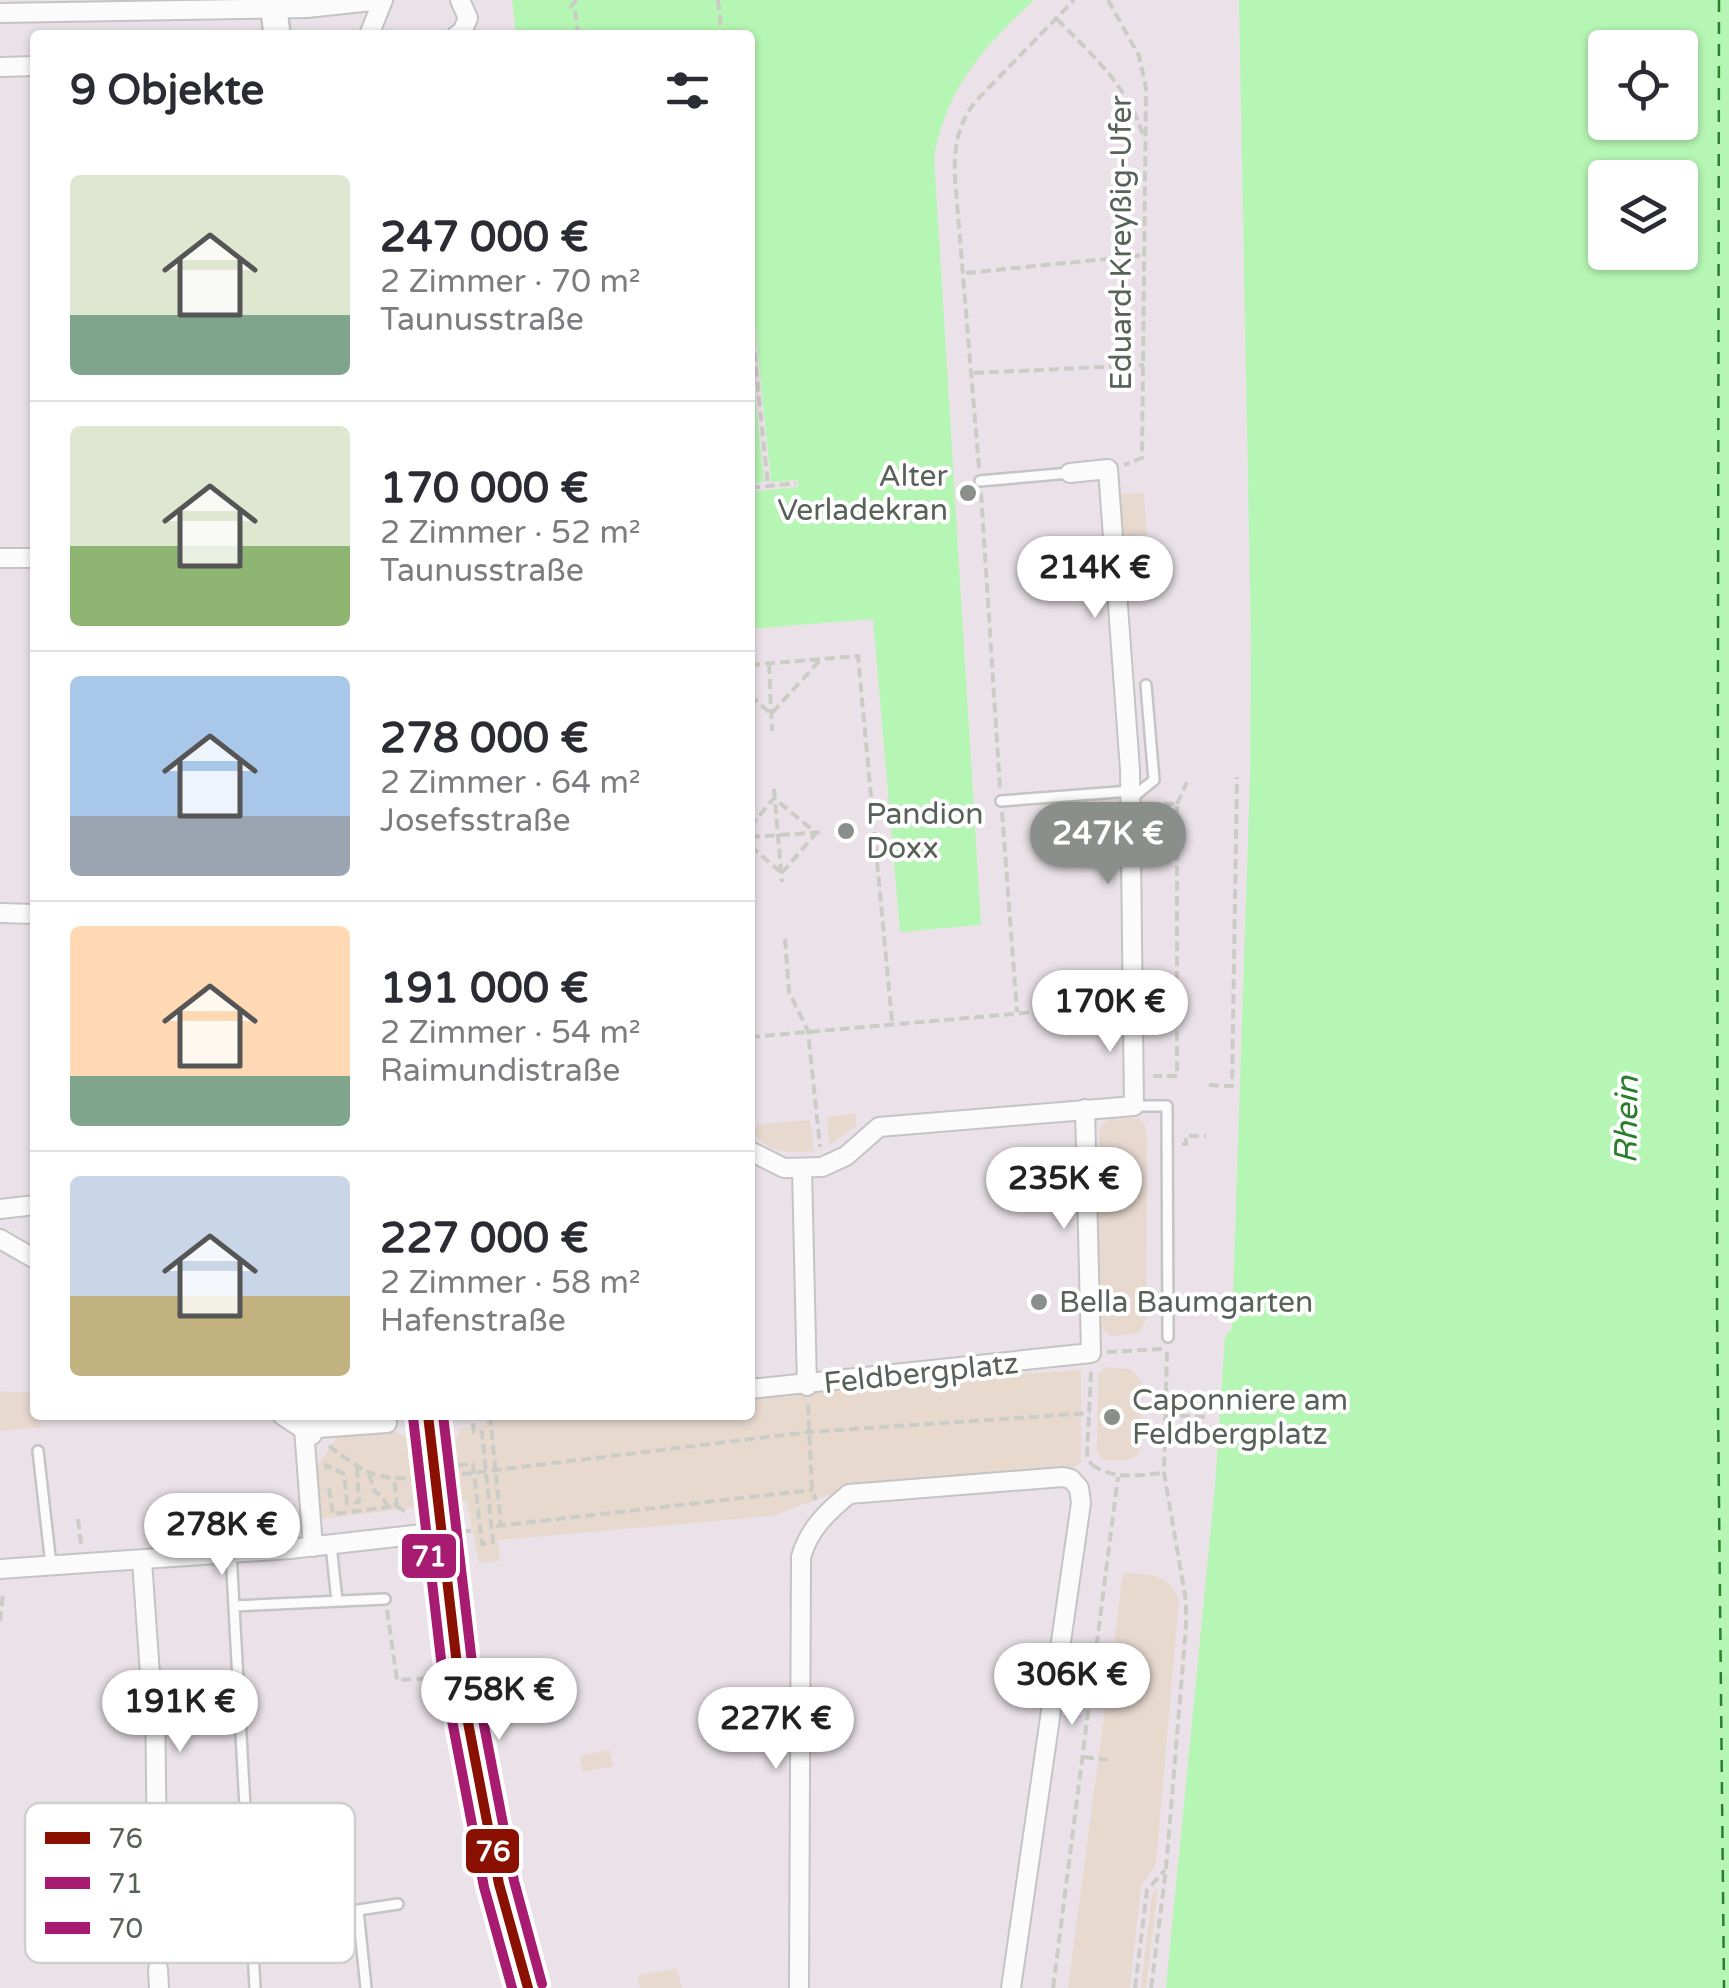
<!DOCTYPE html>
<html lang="de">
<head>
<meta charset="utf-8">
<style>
  body { margin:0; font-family:"Varela Round",sans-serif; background:#f7f7f7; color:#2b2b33; height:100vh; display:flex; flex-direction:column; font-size:38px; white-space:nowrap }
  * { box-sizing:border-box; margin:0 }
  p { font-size:32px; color:#7c7c81 }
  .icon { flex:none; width:55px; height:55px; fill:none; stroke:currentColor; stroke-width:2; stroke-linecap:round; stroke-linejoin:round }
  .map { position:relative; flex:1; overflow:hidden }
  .sheet { position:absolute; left:30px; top:30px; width:725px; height:1390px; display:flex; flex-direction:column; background:#fff; border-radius:10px; box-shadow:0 2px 8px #0004 }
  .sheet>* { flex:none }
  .controls { position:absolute; left:1588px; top:30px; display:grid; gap:20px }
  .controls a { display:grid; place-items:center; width:110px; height:110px; border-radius:10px; background:#fff; box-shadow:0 2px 8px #0004; font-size:50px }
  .price { position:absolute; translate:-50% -85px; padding:0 22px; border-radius:35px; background:#fff; color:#222; font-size:32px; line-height:65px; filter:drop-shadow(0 2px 5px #0008) }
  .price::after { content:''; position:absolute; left:50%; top:60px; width:30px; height:22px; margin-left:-15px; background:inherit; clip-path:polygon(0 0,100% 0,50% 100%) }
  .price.active { background:#8b8f8b; color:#fff }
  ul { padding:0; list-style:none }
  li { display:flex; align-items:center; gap:30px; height:250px; padding:0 40px }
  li+li { border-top:2px solid #e1e1e2 }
  li span { display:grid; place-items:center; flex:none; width:280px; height:200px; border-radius:10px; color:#555 }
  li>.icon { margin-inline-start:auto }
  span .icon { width:120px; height:120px; fill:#fffc; stroke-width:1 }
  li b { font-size:42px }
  h2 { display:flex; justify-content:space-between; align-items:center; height:120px; padding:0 40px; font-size:42px }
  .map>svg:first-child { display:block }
  .green { fill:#e8d9cf }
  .water { fill:#b6f6b4; fill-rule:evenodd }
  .pier { fill:#eae2e8 }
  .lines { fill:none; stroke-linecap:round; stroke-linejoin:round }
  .ferry { stroke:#2a7f2e; stroke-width:2.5; stroke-dasharray:12 10; stroke-linecap:butt }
  .secondary-tunnel { stroke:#c6c2c4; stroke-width:25; stroke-dasharray:25 12; stroke-linecap:butt }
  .lane-casing { stroke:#c3c4c3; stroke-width:14 }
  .street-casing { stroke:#c3c4c3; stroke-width:22 }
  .secondary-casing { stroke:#c3c4c3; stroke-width:30 }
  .path { stroke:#ccccc6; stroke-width:4; stroke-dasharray:10 5; stroke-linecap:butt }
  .lane { stroke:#fcfbfc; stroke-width:9 }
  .street { stroke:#fcfbfc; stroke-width:18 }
  .secondary { stroke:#fcfbfc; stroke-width:25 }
  .path-bridge { stroke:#ccccc6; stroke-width:4; stroke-dasharray:10 5; stroke-linecap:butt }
  .bus-1-casing { stroke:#fff; stroke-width:18 }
  .bus-2-casing { stroke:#fff; stroke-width:18 }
  .bus-3-casing { stroke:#fff; stroke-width:18 }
  .bus-1 { stroke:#8a1002; stroke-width:10 }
  .bus-2 { stroke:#a71b71; stroke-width:10 }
  .bus-3 { stroke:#a71b71; stroke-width:10 }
  .poi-dot { fill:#8b8f8b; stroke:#fff; stroke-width:4 }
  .labels { text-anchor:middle; stroke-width:8; stroke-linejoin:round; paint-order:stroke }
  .street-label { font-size:30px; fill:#586259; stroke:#fff }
  .poi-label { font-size:30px; fill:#586259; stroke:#fff; text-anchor:start }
  .water-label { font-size:32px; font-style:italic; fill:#2a7f2e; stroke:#fff }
  .key { fill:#fff; stroke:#cdd0cd; stroke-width:2.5 }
  .key-label { font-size:28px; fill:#586259 }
  .line-badge { stroke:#fff; stroke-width:4 }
  .badge-label { font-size:28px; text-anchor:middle; font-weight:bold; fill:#fff }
</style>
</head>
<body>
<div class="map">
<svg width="1729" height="1988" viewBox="0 0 1729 1988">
  <rect width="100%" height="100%" fill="#eae2e8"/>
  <path class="green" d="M1144 493 1150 587 1126 589 1120 494Z
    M856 1113V1126L829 1145 827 1117Z
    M1139 1118 1145 1125 1147 1137 1146 1320 1139 1333 1111 1336 1098 1326 1099 1132 1103 1124 1111 1119Z
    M810 1120 814 1151C792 1153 764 1154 754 1131L759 1124Z
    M1106 1367 1131 1369 1142 1382 1141 1446 1137 1456 1127 1460H1104L1097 1452 1098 1374Z
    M1081 1370V1462L1075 1467 834 1493 773 1516 498 1540 500 1561 479 1563 467 1501 322 1519 315 1470 337 1437 396 1432 413 1441 459 1437V1429L486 1425 485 1415H750V1390Z
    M0 1391 35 1393V1415H40L42 1427 0 1431Z
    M1123 1573C1148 1574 1168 1573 1179 1599L1156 1864 1141 1886 1130 1988H1068Z
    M609 1750 613 1766 583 1772 580 1756Z
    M1158 1888 1146 1988H1141L1152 1894Z
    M677 1969 682 1988H640L637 1975Z"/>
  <path class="water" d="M512 0H1034C983 48 948 85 934 156L981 925 900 932 873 619 750 629V35H516Z
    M1239 0H1729V1988H1166L1215 1487 1225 1337 1232 1328 1250 778 1251 641ZM1605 48H1680V122H1605ZM1605 178H1680V252H1605Z"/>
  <path class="pier" d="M750 276 771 482 798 480V487L750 492V484L764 482 750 345Z"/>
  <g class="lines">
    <path class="ferry" d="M1719 0 1717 1308 1724 1988"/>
    <path class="secondary-tunnel" d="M431 1440 437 1505"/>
    <defs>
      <path id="lane" d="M980 481 1070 473
        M1133 797 1154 780 1146 685
        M1001 801 1131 791
        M1134 1106H1167L1168 1337
        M38 1451 51 1565
        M331 1545 337 1601
        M231 1553 255 1988
        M234 1606 385 1599
        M366 1988 358 1910 398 1904"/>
      <path id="street" d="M0 13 307 8 381 0
        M369 35 383 0
        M457 35 462 32 468 18 460 0
        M0 67 35 66
        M0 558H35
        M0 913 35 914
        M750 1151 784 1168 822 1167 846 1156 879 1127 1134 1106 1130 770 1108 469 1070 473
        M802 1169 807 1386
        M0 1209 35 1205
        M0 1239 35 1259
        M750 1389 1091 1353 1085 1109
        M282 1415 312 1435
        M313 1547 304 1429 387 1423
        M142 1561 150 1674 155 1691 158 1952
        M0 1569 290 1549 440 1532
        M158 1969 159 1988
        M799 1988 801 1557C809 1529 827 1512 849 1494L1063 1477 1071 1479 1079 1488 1081 1503 1011 1988"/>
      <path id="secondary" d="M273 0 277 35
        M428 1415 431 1440
        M437 1505C454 1669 484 1829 528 1988"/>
    </defs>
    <use href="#lane" class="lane-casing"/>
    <use href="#street" class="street-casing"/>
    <use href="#secondary" class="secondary-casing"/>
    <path class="path" d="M577 0 571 6 575 10 578 35
      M718 0 722 35
      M1108 0 1139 56 1146 88 1142 458 1124 465
      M1057 19C1093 56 1130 88 1144 139
      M966 273 1146 255
      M750 307 768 486
      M974 373 1144 365
      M979 468 955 179C954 149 956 127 975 102L1074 0
      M750 488 796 483
      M981 493 1000 788
      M769 664 772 731
      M750 665 858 656 892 1022
      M750 695 771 714 821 659
      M774 789 782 882
      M1149 804H1177V1076H1153
      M1177 804 1187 782
      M1002 812 1017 1012
      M750 827 774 798 816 833 782 873
      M750 837 825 832
      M750 846 782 873
      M785 939 789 992 808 1031 820 1147
      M1152 1003 1187 1001
      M750 1037 1070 1009
      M1209 1085 1232 1086 1237 777
      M1182 1144H1186V1136H1206
      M1107 1352 1162 1349
      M1091 1372 1087 1457 1092 1465
      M808 1405 812 1490 816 1500
      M490 1415 501 1526
      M1165 1415 1209 1417
      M329 1446C371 1476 370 1478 422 1479
      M1092 1465C1115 1480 1137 1475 1164 1473
      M443 1466 473 1464 482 1544 493 1542 482 1432 474 1433 472 1415
      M327 1469 326 1465 344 1474 347 1503 359 1502 357 1466
      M369 1474 375 1492 382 1496 387 1506 397 1504 394 1478
      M447 1476 809 1432 1090 1413
      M329 1488 333 1514 396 1506 408 1513
      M78 1519 81 1544
      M496 1526 812 1490
      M466 1531H471
      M387 1610 397 1680 432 1678
      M0 1621 3 1594
      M1084 1757 1107 1760
      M125 1959 138 1950
      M1053 1988 1118 1477
      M1135 1988 1147 1890 1165 1870
      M1151 1988 1166 1869 1186 1626V1601L1164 1473 1167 1352"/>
    <use href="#lane" class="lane"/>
    <use href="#street" class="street"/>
    <use href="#secondary" class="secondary"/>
    <path class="path-bridge" d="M421 1476a13 13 0 1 1 26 0a13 13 0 1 1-26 0Z"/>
    <defs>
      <path id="bus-1" d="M428 1415 457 1665 499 1884 528 1988"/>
      <path id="bus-2" d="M413 1417 442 1668 484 1887 512 1988"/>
      <path id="bus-3" d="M443 1415 472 1663 514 1881 542 1984"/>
    </defs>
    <use href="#bus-1" class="bus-1-casing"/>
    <use href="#bus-2" class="bus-2-casing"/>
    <use href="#bus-3" class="bus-3-casing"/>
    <use href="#bus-1" class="bus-1"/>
    <use href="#bus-2" class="bus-2"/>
    <use href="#bus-3" class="bus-3"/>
  </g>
  <g class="poi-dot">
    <circle cx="968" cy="493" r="10"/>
    <circle cx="846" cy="831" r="10"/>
    <circle cx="1039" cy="1302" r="10"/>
    <circle cx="1112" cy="1417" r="10"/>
  </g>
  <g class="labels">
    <g class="street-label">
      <text transform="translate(1121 243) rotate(-90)" y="10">Eduard-Kreyßig-Ufer</text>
      <text transform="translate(921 1373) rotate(-6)" y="10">Feldbergplatz</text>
    </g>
    <g class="poi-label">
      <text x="948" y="486" text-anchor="end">Alter<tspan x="948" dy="34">Verladekran</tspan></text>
      <text x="866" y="824">Pandion<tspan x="866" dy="34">Doxx</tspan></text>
      <text x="1059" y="1312">Bella Baumgarten</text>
      <text x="1132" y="1410">Caponniere am<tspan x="1132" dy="34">Feldbergplatz</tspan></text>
    </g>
    <g class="water-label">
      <text transform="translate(1626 1120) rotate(-89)" y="11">Rhein</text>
    </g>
  </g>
  <rect x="25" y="1803" width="330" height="160" rx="15" class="key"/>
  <rect x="45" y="1832" width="45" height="12" fill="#8a1002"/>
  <rect x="45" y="1877" width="45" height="12" fill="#a71b71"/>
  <rect x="45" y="1922" width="45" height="12" fill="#a71b71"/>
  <g class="key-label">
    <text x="108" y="1848">76</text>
    <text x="108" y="1893">71</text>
    <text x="108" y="1938">70</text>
  </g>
  <g class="line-badge">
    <rect x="400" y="1532" width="58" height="48" rx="10" fill="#a71b71"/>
    <rect x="464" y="1827" width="57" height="48" rx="10" fill="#8a1002"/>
  </g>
  <g class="badge-label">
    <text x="429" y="1566">71</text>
    <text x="493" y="1861">76</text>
  </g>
</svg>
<div class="controls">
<a><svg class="icon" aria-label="locate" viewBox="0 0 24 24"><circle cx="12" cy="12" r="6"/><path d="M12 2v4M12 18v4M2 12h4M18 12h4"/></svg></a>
<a><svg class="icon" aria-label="layers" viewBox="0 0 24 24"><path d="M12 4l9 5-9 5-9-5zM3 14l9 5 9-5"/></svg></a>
</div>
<b class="price" style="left:1095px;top:621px">214K €</b>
<b class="price active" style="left:1108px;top:887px">247K €</b>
<b class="price" style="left:1110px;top:1055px">170K €</b>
<b class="price" style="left:1064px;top:1232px">235K €</b>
<b class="price" style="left:222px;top:1578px">278K €</b>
<b class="price" style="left:1072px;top:1728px">306K €</b>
<b class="price" style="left:499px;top:1743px">758K €</b>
<b class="price" style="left:180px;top:1755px">191K €</b>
<b class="price" style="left:776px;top:1772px">227K €</b>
<section class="sheet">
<h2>9 Objekte<svg class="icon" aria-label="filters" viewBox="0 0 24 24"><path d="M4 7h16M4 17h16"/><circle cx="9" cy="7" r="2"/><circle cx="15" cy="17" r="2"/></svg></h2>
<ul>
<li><span style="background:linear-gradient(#dfe7d0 70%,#7fa58c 0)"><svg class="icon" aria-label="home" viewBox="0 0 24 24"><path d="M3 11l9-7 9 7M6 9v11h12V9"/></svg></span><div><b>247 000 €</b><p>2 Zimmer · 70 m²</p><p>Taunusstraße</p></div></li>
<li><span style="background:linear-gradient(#dfe7d0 60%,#8fb573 0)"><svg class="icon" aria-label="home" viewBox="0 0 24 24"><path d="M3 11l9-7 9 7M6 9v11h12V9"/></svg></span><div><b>170 000 €</b><p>2 Zimmer · 52 m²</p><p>Taunusstraße</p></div></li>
<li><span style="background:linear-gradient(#a9c7e8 70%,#9aa5b1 0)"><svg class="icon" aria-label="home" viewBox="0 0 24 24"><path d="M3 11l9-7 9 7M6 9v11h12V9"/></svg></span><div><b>278 000 €</b><p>2 Zimmer · 64 m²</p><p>Josefsstraße</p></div></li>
<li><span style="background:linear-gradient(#ffd9b3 75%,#7fa58c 0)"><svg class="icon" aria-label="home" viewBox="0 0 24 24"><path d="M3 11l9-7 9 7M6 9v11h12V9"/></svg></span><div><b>191 000 €</b><p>2 Zimmer · 54 m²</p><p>Raimundistraße</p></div></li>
<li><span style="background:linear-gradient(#c9d6e8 60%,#c2b280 0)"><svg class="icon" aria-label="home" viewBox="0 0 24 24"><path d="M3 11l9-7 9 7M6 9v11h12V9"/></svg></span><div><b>227 000 €</b><p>2 Zimmer · 58 m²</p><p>Hafenstraße</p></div></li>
</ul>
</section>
</div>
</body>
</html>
